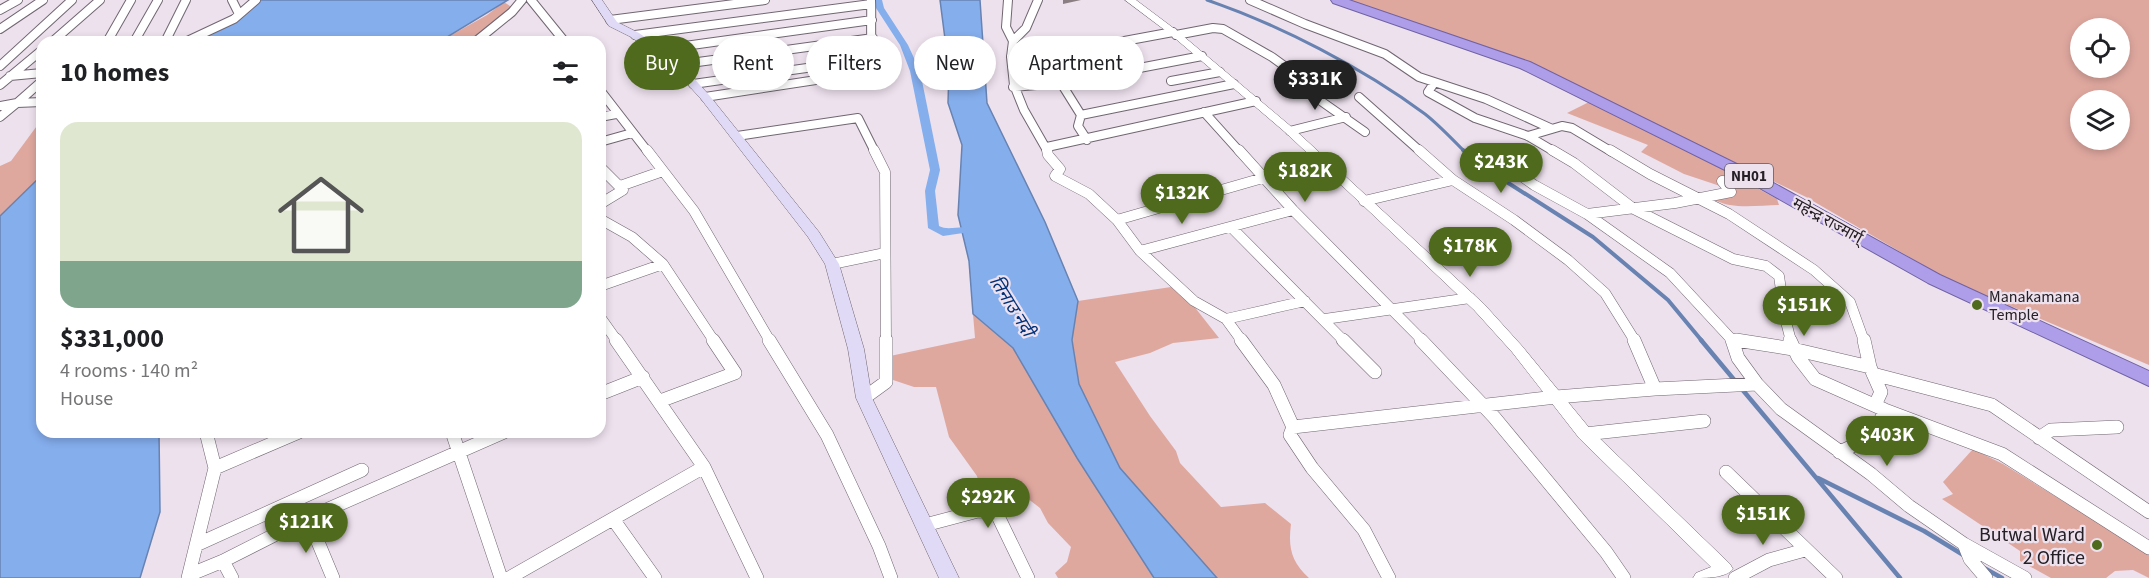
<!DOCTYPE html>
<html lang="en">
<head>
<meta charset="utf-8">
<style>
  body { margin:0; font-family:"Source Sans 3","Noto Sans Devanagari",sans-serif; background:#f2f2f2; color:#202124; height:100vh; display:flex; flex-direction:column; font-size:22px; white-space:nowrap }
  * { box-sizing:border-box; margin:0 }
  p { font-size:20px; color:#757577 }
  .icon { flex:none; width:33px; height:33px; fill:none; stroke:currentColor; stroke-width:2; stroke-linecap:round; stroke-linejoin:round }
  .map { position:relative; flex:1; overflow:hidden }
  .panel { position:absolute; left:36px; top:36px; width:570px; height:402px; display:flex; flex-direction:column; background:#fff; border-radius:18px; box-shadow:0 3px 9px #0003 }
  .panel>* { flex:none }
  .hud { position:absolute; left:624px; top:36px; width:570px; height:54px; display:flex; gap:12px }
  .buttons { position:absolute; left:2070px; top:18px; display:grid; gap:12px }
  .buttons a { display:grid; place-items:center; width:60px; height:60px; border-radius:50%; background:#fff; box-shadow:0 3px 9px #0003; font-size:30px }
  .price { position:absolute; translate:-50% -51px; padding:0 14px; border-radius:21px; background:#4f6a1d; color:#fff; font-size:20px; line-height:39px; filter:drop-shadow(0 2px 3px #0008) }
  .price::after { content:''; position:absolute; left:50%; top:36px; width:18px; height:14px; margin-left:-9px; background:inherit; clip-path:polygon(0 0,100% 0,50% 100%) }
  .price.selected { background:#222; color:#fff }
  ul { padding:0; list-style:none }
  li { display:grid; align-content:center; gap:12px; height:318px; padding:0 24px }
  li span { display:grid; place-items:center; height:186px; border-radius:18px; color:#555 }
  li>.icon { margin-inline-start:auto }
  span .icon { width:108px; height:108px; fill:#fffc; stroke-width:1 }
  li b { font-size:26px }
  h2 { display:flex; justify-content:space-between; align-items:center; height:72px; padding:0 24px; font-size:26px }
  .pill { padding:0 21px; border-radius:27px; background:#fff; box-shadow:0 3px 9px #0003; font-size:21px; line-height:54px }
  .pill.selected { background:#4f6a1d; color:#fff }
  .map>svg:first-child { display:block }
  .green { fill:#dfa89f; fill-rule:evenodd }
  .water { fill:#85aeed; stroke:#6883b1; stroke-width:1.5 }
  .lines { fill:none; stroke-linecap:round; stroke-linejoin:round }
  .stream-far2 { stroke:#6883b1; stroke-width:3 }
  .stream-far1 { stroke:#6883b1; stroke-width:4 }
  .stream { stroke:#6883b1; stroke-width:4.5 }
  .canal { fill:#85aeed; fill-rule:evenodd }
  .minor-far2-casing { stroke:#706671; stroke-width:10 }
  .minor-far1-casing { stroke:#706671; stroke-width:11 }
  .minor-casing { stroke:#706671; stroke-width:14 }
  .tertiary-casing { stroke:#706671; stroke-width:1 }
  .secondary-casing { stroke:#706671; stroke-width:1 }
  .trunk-casing { stroke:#7062a2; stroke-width:2 }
  .minor-far2 { stroke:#fff; stroke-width:8 }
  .minor-far1 { stroke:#fff; stroke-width:10 }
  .minor { stroke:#fff; stroke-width:13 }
  .tertiary { fill:#fff; fill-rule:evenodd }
  .secondary { fill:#e0daf7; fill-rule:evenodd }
  .trunk { fill:#ae9eea; fill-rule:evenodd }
  .shaded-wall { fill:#8b7e82 }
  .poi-dot { fill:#4f6a1d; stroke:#ede1ee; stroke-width:2 }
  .labels { text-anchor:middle; stroke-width:4.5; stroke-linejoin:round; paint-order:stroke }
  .shield { fill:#ede1ee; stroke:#615a61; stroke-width:1.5 }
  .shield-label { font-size:15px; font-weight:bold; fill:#252025 }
  .street-label { font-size:16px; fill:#252025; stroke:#ede1ee }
  .poi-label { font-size:16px; fill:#252025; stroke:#ede1ee; text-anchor:start }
  .water-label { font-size:18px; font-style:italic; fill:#003078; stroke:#ede1ee }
  .near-poi-label { font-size:20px; fill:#252025; stroke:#ede1ee; text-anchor:end }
</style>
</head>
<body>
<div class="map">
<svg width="2149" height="578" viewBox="0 0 2149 578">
  <rect width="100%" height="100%" fill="#ede1ee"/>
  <path class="green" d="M1344 0H2149V365L1947 279 1806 197 1581 88ZM2080 28H2120V68H2080ZM2080 100H2120V140H2080Z
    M504 2 513 8 470 42H439L487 15Z
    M1589 102 1597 103 1630 123 1646 127 1777 199 1779 205C1759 205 1733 210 1715 200L1728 193 1723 187 1684 174 1641 152 1648 145 1567 113Z
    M42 119V175L0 216V166L11 161Z
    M1171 287 1193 305 1219 338 1173 343 1150 353 1115 362 1150 416 1176 451 1180 463 1221 507 1265 503 1291 524C1288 547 1291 562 1309 578H1217L1120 468 1079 384 1072 340 1078 301Z
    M973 314 1013 348 1077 458 1154 578H1058L1055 573 1067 562 1071 547 1048 523 1040 508 1027 498 1008 503 983 505 977 476 949 437 936 387H914L893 380 890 356 975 338Z
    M1973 449 2003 464 2149 554V578L2133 570 2115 571 2106 578H2051L2020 561V551L1942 499 1953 494 1943 482Z"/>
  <path class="water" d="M256 0H508L439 42H192Z
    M940 0H980L987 103 1045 222 1078 301 1072 340 1079 384 1120 468 1217 578H1154L1077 458 1013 348 973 314 969 261 958 215 962 145 948 103 949 70Z
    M42 175V432H159L160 512 140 578H0V216Z"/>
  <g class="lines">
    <path class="stream-far2" d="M1207 0C1280 25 1363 68 1425 114 1439 125 1452 139 1465 152"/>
    <path class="stream-far1" d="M1463 150 1477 163 1593 237 1668 300 1702 341"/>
    <path class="stream" d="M1701 340 1736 382
      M1741 388 1900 578
      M1818 478 1924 531 1965 556
      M1984 568 2002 578"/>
    <path class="canal" d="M874 0H882L884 8 908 45 920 71 940 170 935 191 939 226C950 232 963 223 972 230L970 232 943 236 928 228 925 191 930 170 910 71 900 45 876 8Z"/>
    <defs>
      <path id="minor-far2" d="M232 0 239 14
        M531 0 565 42
        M1008 0 1006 27 1013 41 1011 57 1014 85 1024 110 1048 152
        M1250 0 1305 24 1385 54 1419 77 1486 99 1550 128
        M0 10 18 0
        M610 20 765 0
        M0 29 43 0
        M635 35 871 4
        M1176 35 1213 28 1223 29 1272 57 1301 78 1318 99 1365 132
        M1013 41 1026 28 1038 0
        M52 42 100 0
        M107 42 131 0
        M134 42 158 0
        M165 42 186 0
        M185 42 234 19 256 0
        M475 42 512 12 522 0
        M656 50 872 20
        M1011 56 1065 52 1173 32
        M676 65 873 38
        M0 66 72 0
        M10 76 42 73
        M42 81 17 103 42 102
        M1171 81 1220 72
        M1061 83 1081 115 1078 126 1087 140
        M1434 83 1428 92 1475 118 1528 136 1555 152
        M693 84 871 59
        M0 85 42 50
        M1013 87 1061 83 1202 56
        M600 90 648 152
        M705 97 875 71C869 53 872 20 871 0
        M1359 97 1421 152
        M0 106 17 103 0 117
        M1204 112 1240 152
        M1081 115 1234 84
        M600 117 616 114
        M1290 131 1346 117
        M737 136 858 118 875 152
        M1528 136 1562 126 1572 128 1612 152
        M600 142 632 133
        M1047 147 1256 101"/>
      <path id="minor-far1" d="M647 150 694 211 770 341
        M874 150 885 172 886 341
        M1047 150 1048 155 1060 169 1055 176 1089 194 1117 220
        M1239 150 1293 210 1423 341
        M1419 150 1453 180 1514 220 1568 260 1605 293 1635 341
        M1552 150 1574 163 1634 209 1733 259 1766 266 1779 276 1785 318 1791 341
        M1610 150 1650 174 1729 214 1814 270 1850 302 1864 341
        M1506 165 1534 185 1587 214 1670 273 1733 341
        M600 167 623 190
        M1364 201 1453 180
        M600 204 623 190V185L663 171
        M1587 214 1675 203 1731 192 1722 181 1741 182 1753 178
        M600 219 632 237 663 264
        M1231 227 1344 341
        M1140 251 1293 210
        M832 264 885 253
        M600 286 663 264 714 341
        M600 317 617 341
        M1226 319 1305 301
        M1325 319 1470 298
        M1732 339 1745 341
        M1242 341 1226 319 1194 301 1140 251 1117 220 1322 161"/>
      <path id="minor" d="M616 340 704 467 757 578
        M769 340 827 435 879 546 891 578
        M1241 340 1274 385 1293 427 1290 435 1312 468 1364 530 1389 578
        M1343 340 1375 372
        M1421 340 1494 417 1606 552 1624 578
        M1634 340 1655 389 1757 384
        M1732 340 1738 358 1757 384 1781 409 1871 474 1909 506 1964 544 1970 559 1986 578
        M1736 340 1793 349 1870 367
        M1790 340 1798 357 1815 379 1885 410 2002 454 2149 548
        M1864 340 1870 367 1881 392 1875 405
        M1873 374 1992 405 2149 512
        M600 394 643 377
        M864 398 886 382V340
        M660 401 735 373 713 340
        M1293 427 1556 397 1655 389
        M452 432 501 578
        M1585 434 1704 421
        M2039 438 2051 430 2117 427
        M1839 452C1862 443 1876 434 1885 410
        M215 468 299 432
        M1726 472 1836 578
        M308 518 333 578
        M613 519 655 578
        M925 525 978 511 996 512 1028 578
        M1964 544 2025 578
        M196 545 362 470
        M223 561 232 578
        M189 575 223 561 308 518 504 432
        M188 578 215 468 206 432
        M509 578 704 467
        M1735 578 1769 560 1805 550"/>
      <path id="tertiary" d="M1125 0H1136L1176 30 1294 129 1484 304 1522 346 1591 430 1730 564 1733 569C1726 578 1706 578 1693 578L1696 573 1711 567 1579 438 1512 352 1474 310 1286 133 1170 34Z"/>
      <path id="secondary" d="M592 0H602L617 22 639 33 679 62 709 95 819 232 839 264 864 349 872 398 959 578H939L856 398 848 349 825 264 808 237 701 99 671 66 631 37 609 26Z"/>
      <path id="trunk" d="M1331 0H1349L1530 62 1759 175 1940 275 2149 371V386L1928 283 1747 181 1520 68 1333 3Z"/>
    </defs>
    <use href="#minor-far2" class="minor-far2-casing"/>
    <use href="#minor-far1" class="minor-far1-casing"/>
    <use href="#minor" class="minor-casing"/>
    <use href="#tertiary" class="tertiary-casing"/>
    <use href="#secondary" class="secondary-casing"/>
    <use href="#trunk" class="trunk-casing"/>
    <use href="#minor-far2" class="minor-far2"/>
    <use href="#minor-far1" class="minor-far1"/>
    <use href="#minor" class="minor"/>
    <use href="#tertiary" class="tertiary"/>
    <use href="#secondary" class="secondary"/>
    <use href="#trunk" class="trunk"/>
  </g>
  <path class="shaded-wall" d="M1063 0H1081L1063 4Z"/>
  <g class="poi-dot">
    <circle cx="1977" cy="305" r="6"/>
    <circle cx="2097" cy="545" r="6"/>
  </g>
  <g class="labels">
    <rect class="shield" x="1725" y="164" width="48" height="24" rx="4.5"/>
    <g class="shield-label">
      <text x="1749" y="181">NH01</text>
    </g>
    <g class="street-label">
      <text transform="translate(1828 220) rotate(29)" y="6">महेन्द्र राज्मार्ग्</text>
    </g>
    <g class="poi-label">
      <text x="1989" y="302">Manakamana<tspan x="1989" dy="18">Temple</tspan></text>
    </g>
    <g class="water-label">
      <text transform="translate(1012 306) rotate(58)" y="6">तिनाउ नदी</text>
    </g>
    <g class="near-poi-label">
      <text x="2085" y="541">Butwal Ward<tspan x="2085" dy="23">2 Office</tspan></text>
    </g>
  </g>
</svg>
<div class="buttons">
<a><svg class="icon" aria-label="locate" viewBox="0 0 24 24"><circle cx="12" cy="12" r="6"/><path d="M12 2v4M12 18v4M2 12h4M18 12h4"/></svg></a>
<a><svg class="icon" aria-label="layers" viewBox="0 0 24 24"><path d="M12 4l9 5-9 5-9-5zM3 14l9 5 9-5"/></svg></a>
</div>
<b class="price selected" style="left:1315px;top:111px">$331K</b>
<b class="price" style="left:1501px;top:194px">$243K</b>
<b class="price" style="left:1305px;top:203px">$182K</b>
<b class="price" style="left:1182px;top:225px">$132K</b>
<b class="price" style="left:1470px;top:278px">$178K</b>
<b class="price" style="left:1804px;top:337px">$151K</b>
<b class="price" style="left:1887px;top:467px">$403K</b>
<b class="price" style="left:988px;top:529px">$292K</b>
<b class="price" style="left:1763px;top:546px">$151K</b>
<b class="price" style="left:306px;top:554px">$121K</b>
<div class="hud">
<a class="pill selected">Buy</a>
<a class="pill">Rent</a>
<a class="pill">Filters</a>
<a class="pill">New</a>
<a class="pill">Apartment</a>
</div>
<section class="panel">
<h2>10 homes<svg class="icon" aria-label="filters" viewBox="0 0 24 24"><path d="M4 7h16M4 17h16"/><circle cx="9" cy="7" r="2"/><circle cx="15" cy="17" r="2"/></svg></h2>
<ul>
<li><span style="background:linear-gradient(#dfe7d0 75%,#7fa58c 0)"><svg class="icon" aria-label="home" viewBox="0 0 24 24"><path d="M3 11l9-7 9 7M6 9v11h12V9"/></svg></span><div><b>$331,000</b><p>4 rooms · 140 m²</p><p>House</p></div></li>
</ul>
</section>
</div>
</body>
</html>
